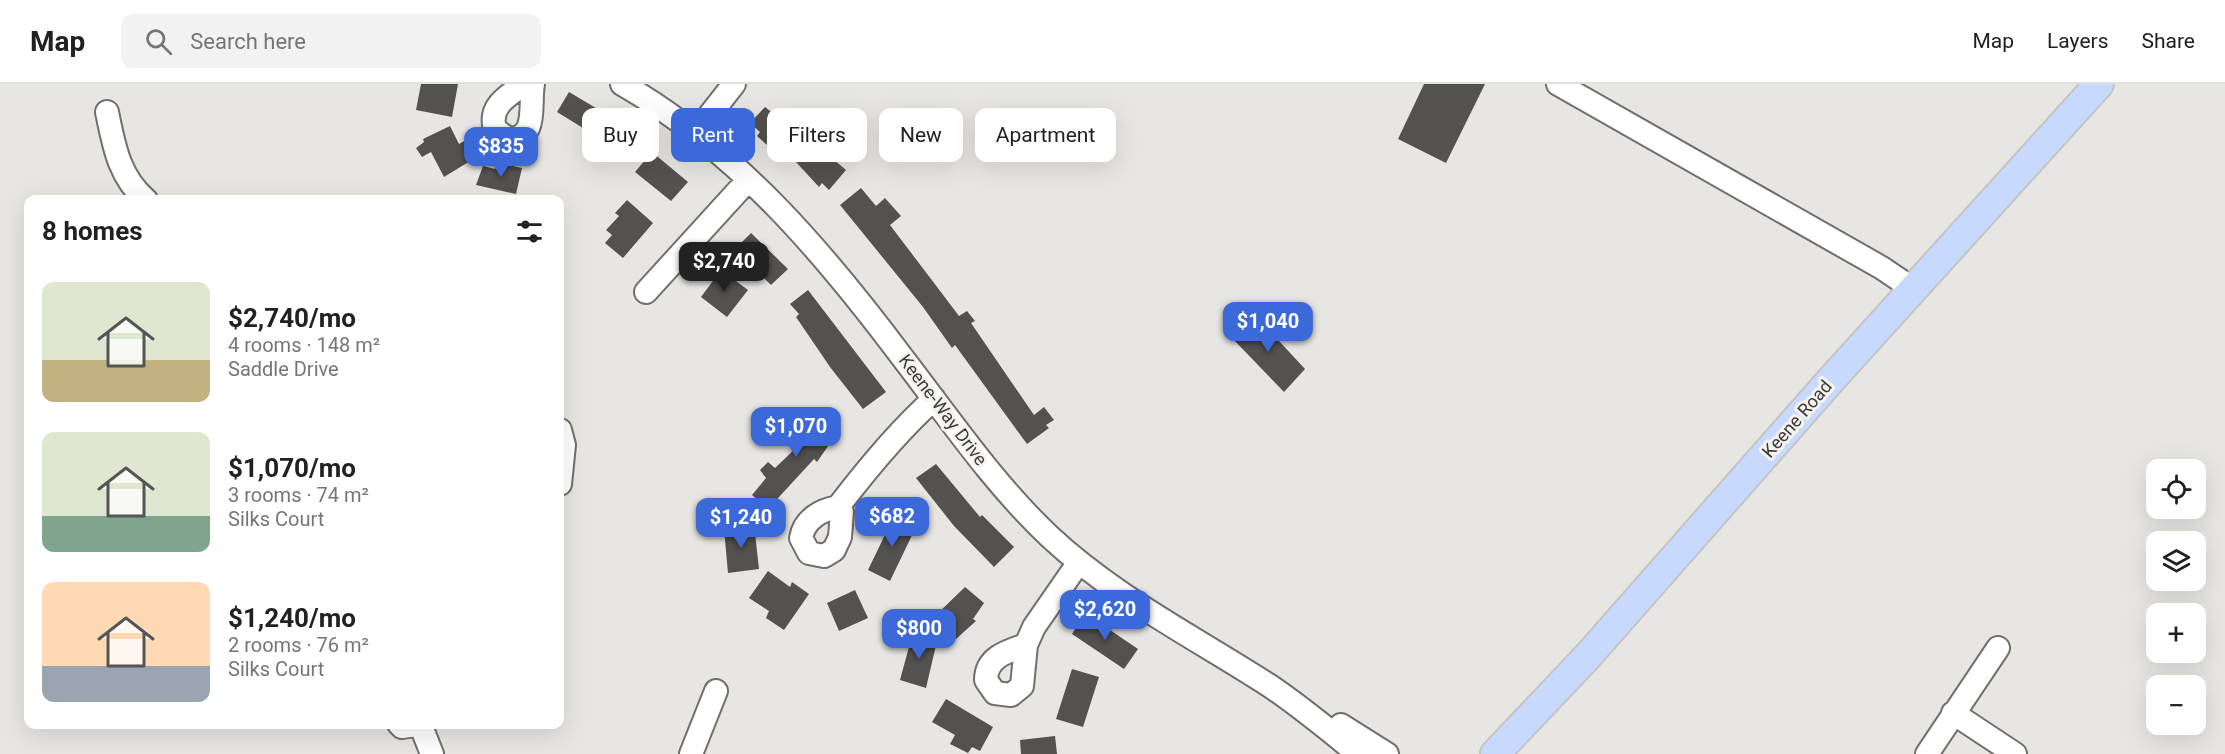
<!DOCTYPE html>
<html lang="en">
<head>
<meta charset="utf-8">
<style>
  body { margin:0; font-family:Roboto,sans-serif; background:#f2f2f2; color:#202124; height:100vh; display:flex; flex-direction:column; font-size:22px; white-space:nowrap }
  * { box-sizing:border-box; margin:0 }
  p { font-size:20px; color:#757577 }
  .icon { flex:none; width:33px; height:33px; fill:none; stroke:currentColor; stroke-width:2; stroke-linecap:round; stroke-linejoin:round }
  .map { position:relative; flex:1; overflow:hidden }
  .details { position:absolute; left:24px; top:111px; width:540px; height:534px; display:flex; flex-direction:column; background:#fff; border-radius:12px; box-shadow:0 6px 24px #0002 }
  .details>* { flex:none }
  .guide { position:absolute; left:582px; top:24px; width:570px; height:54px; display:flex; gap:12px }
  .buttons { position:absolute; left:2146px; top:375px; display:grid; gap:12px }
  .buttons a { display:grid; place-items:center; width:60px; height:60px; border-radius:12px; background:#fff; box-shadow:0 6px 24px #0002; font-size:30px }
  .price { position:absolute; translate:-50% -51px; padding:0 14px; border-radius:12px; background:#3c69da; color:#fff; font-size:20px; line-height:39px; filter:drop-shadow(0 2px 3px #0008) }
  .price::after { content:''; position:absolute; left:50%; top:36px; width:18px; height:14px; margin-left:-9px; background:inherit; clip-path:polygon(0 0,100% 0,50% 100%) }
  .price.current { background:#222; color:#fff }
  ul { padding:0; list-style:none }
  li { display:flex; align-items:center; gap:18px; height:150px; padding:0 18px }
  li span { display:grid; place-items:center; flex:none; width:168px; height:120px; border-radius:12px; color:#555 }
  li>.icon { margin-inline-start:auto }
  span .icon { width:72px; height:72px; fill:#fffc; stroke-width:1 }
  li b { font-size:26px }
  h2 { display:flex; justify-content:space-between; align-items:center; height:72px; padding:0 18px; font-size:26px }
  .pill { padding:0 21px; border-radius:12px; background:#fff; box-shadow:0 6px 24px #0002; font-size:21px; line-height:54px }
  .pill.current { background:#3c69da; color:#fff }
  header { display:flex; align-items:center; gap:36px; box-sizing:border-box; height:84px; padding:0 30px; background:#fff; border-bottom:2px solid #e0e0e0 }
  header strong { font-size:28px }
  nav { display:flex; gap:33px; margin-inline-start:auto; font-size:21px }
  .search { width:420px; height:54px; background:#f2f2f2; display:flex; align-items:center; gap:15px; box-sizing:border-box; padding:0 21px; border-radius:12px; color:#757577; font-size:22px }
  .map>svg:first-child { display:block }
  .building { fill:#54524f }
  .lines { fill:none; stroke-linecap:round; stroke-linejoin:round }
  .minor-casing { stroke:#716f6b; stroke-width:26 }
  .major-casing { stroke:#c4c4c4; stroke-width:32 }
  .minor { stroke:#fff; stroke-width:22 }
  .major { stroke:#c7d9fd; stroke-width:28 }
  .labels { text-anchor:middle; stroke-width:6; stroke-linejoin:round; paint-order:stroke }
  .street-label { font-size:18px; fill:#3c3b3a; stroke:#f5f3ef }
</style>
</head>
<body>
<header>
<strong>Map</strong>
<div class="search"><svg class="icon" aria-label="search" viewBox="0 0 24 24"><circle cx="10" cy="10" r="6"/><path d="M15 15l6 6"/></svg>Search here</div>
<nav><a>Map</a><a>Layers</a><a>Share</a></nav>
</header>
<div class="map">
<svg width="2225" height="670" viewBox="0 0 2225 670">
  <rect width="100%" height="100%" fill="#e8e6e2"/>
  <path class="building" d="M421 0H458L452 33 416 26Z
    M1424 0H1485L1446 79 1398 55Z
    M569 8 621 39 609 60 557 28Z
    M765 23 775 31 779 29 846 86 829 106 822 99 819 103 784 65 778 71 757 52 760 48 750 39Z
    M450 42 459 60 466 56 475 74 444 93 431 68 422 73 416 64 424 58 423 55Z
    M652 68 688 98 671 117 635 88Z
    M498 79 522 84 516 110 476 101 483 82 495 85Z
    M861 104 876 122 885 114 901 132 890 141 931 195 959 232 967 227 975 237 971 239 1034 331 1044 323 1054 336 1046 341 1049 344 1027 360 955 261 952 264 923 223 840 121Z
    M627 116 653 139 623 174 605 159 612 151 606 146 619 132 615 129Z
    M751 149 788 185 771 201 735 165Z
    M721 186 748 206 727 233 701 213Z
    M808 206 886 308 863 325 830 283 796 233 799 230 790 220Z
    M1253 229 1305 285 1284 308 1232 254Z
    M822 328 840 345 817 378 814 375 768 425 752 411 766 394 760 386 768 378 775 384 798 362 783 350 796 336 807 348Z
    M936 380 980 433 982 431 1014 463 994 483 954 442 916 394Z
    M894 432 916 443 890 497 868 486Z
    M754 440 759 485 728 489 724 445Z
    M768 487 790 503 792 498 809 510 784 546 766 534 769 527 749 514Z
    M965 503 984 519 973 535 976 537 956 555 935 532Z
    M855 506 868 534 839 547 827 519Z
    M1085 529 1138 565 1124 585 1072 550Z
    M913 548 937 557 926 604 900 596Z
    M1072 585 1099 593 1083 643 1056 635Z
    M946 615 993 643 980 667 972 663 968 669 950 660 955 651 932 638Z
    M1055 652 1057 670H1021L1020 656Z"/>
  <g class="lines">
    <defs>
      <path id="minor" d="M524 0C508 12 488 22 495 45L508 55C539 55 529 21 533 0
        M622 0C737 66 824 169 902 273 949 334 993 399 1049 452 1114 513 1196 554 1270 602 1301 623 1329 646 1358 670
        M1558 0 1882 184 1913 205
        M107 28C114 62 119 93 146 116
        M694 51 734 0
        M646 208 748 96
        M560 346 564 361 560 400
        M838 423C867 385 898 347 934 315
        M838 423 842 428 840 453 834 466 824 472 809 469 801 454C804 436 820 426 838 423Z
        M1026 561C1008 567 986 573 986 596L995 609 1011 611 1022 602 1026 561 1034 543 1079 478
        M1953 629 2015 670
        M399 640 402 643 423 640
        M1341 641 1387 670
        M421 642 432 670
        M691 670 716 607
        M1927 670 1998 564"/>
      <path id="major" d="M1495 670 1587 573 1830 297 2099 0"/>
    </defs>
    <use href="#minor" class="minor-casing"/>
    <use href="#major" class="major-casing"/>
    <use href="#minor" class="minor"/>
    <use href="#major" class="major"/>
  </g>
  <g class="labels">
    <g class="street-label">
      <text transform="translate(943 326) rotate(53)" y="6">Keene-Way Drive</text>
      <text transform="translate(1797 335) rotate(-49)" y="6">Keene Road</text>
    </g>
  </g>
</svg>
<div class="buttons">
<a><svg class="icon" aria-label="locate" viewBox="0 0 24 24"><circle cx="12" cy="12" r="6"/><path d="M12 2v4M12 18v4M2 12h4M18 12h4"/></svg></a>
<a><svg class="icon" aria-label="layers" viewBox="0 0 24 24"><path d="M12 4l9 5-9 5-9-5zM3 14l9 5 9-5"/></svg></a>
<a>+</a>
<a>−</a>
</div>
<b class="price" style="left:501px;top:94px">$835</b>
<b class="price current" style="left:724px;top:209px">$2,740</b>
<b class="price" style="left:1268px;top:269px">$1,040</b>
<b class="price" style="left:796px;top:374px">$1,070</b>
<b class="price" style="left:892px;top:464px">$682</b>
<b class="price" style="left:741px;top:465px">$1,240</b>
<b class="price" style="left:1105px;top:557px">$2,620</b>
<b class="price" style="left:919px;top:576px">$800</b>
<div class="guide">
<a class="pill">Buy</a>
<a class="pill current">Rent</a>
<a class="pill">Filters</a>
<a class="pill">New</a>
<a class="pill">Apartment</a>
</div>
<section class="details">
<h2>8 homes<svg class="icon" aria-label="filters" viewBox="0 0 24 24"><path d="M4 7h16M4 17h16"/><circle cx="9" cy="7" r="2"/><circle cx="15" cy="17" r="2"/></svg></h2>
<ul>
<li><span style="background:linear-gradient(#dfe7d0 65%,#c2b280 0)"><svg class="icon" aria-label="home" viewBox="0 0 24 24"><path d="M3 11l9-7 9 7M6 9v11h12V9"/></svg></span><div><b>$2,740/mo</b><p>4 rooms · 148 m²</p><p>Saddle Drive</p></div></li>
<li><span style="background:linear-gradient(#dfe7d0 70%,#7fa58c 0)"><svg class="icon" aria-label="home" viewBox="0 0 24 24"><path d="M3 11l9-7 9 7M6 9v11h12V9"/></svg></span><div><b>$1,070/mo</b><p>3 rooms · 74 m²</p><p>Silks Court</p></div></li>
<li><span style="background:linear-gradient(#ffd9b3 70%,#9aa5b1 0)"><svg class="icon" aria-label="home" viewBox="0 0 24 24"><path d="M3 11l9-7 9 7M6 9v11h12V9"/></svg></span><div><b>$1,240/mo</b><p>2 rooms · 76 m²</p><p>Silks Court</p></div></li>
</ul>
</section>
</div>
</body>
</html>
